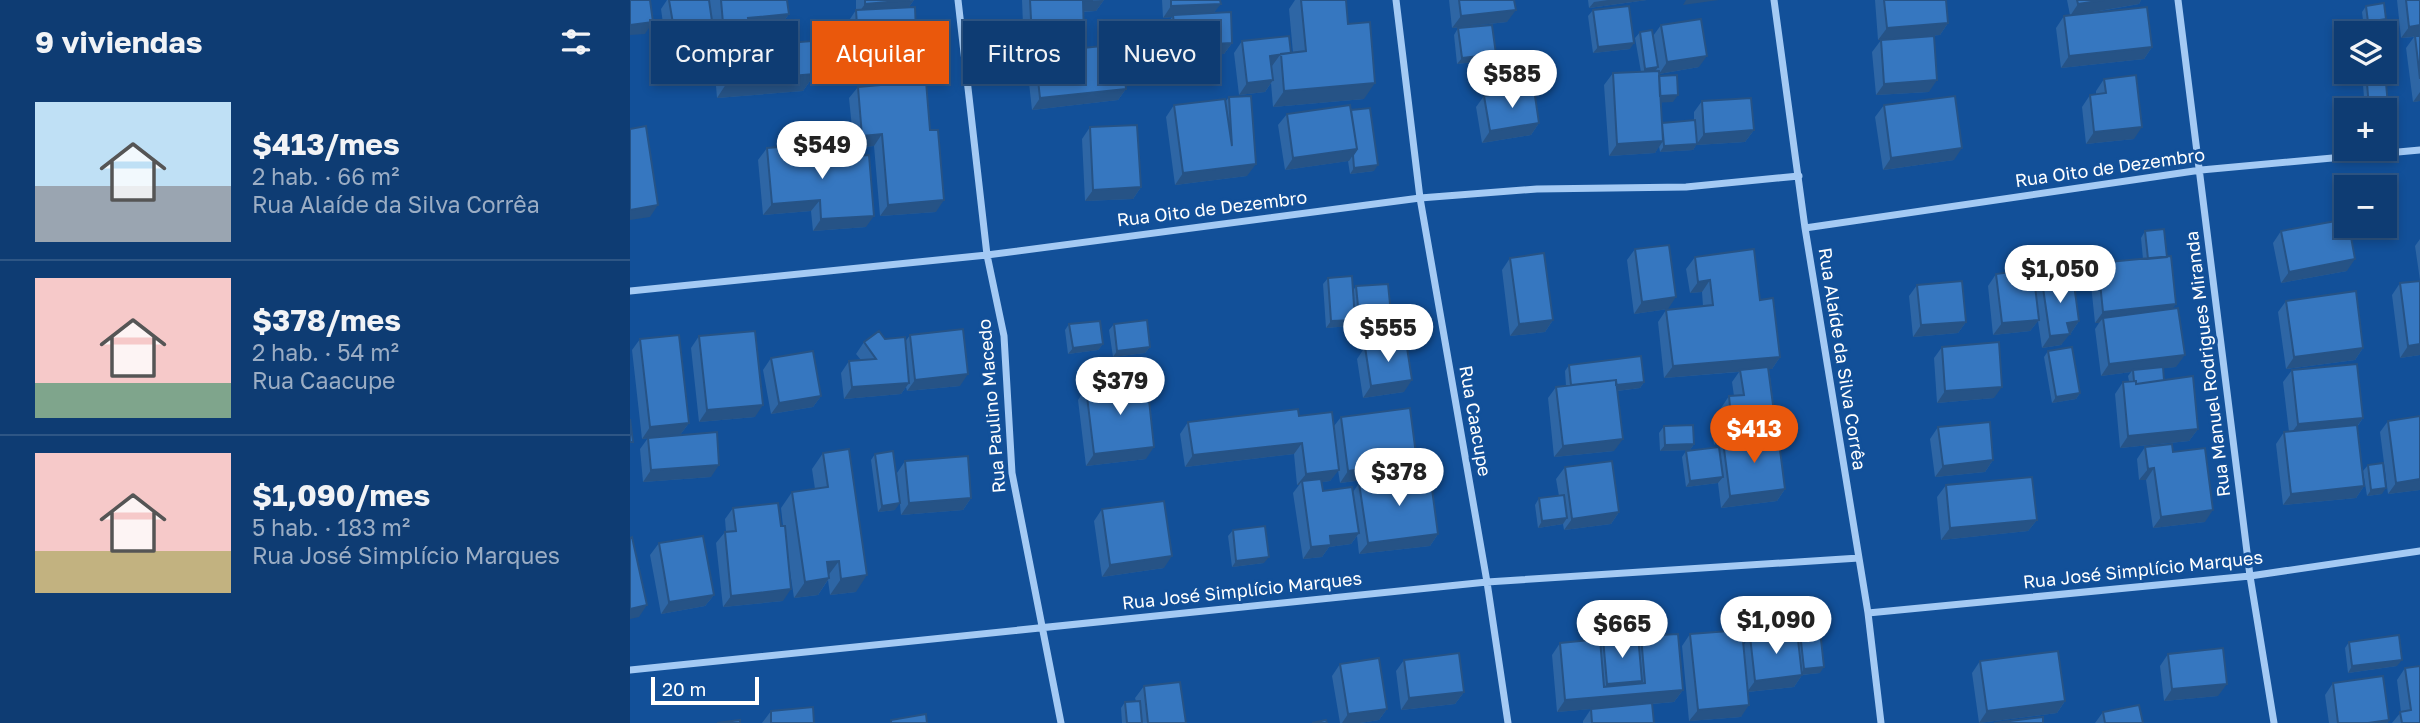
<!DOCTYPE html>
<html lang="es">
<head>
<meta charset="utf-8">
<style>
  body { margin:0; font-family:"Golos Text",sans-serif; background:#1c477b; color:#f1f3f6; height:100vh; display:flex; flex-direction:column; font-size:26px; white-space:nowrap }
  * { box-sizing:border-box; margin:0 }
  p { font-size:23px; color:#9badc4 }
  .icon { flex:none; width:38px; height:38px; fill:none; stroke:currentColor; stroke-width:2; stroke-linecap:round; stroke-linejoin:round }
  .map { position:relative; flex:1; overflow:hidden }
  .panel { display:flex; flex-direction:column; background:#0e3c73; width:630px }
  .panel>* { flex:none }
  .hud { position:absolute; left:21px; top:21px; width:665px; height:63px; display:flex; gap:14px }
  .controls { position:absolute; left:1704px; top:21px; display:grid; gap:14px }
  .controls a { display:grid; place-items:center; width:63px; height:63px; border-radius:0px; background:#0e3c73; box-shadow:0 4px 10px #0003,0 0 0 2px #2e5685; font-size:35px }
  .scale { position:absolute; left:21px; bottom:18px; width:108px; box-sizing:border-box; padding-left:7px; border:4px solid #fff; border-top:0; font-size:19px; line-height:24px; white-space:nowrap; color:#fff; -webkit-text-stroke:5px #125099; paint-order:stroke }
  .price { position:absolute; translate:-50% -60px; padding:0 16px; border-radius:24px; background:#fff; color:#222; font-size:23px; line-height:46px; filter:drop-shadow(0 2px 4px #0008) }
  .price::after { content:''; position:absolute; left:50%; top:42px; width:21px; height:16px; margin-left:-10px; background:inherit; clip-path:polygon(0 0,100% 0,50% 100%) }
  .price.on { background:#ea580c; color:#fff }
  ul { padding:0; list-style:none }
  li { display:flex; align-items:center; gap:21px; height:175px; padding:0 35px }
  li+li { border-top:2px solid #2e5685 }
  li span { display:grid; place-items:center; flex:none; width:196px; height:140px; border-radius:0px; color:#555 }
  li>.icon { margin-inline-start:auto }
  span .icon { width:84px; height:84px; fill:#fffc; stroke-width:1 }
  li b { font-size:30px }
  h2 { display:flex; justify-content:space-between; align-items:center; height:84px; padding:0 35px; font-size:30px }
  .tag { padding:0 24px; border-radius:0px; background:#0e3c73; box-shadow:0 4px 10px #0003,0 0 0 2px #2e5685; font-size:24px; line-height:63px }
  .tag.on { background:#ea580c; color:#fff }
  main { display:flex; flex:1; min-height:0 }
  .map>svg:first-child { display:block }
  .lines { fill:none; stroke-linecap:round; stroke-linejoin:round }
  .minor { stroke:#a4caf4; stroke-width:7 }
  .wall { fill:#2e66a5 }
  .shaded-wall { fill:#265386 }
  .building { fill:#3677c0; stroke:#265386; stroke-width:2 }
  .labels { text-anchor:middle; stroke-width:6; stroke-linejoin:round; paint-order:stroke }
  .street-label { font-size:18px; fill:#fff; stroke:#125099 }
</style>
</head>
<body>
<main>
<section class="panel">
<h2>9 viviendas<svg class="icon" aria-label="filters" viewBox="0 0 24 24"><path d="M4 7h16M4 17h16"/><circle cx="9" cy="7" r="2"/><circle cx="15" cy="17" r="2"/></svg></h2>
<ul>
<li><span style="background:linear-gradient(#bfe0f5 60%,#9aa5b1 0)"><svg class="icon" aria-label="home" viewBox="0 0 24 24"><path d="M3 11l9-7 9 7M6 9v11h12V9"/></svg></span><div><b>$413/mes</b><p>2 hab. · 66 m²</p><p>Rua Alaíde da Silva Corrêa</p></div></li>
<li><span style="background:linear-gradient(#f6c9c9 75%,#7fa58c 0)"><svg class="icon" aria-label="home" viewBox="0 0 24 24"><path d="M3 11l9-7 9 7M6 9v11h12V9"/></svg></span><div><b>$378/mes</b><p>2 hab. · 54 m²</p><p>Rua Caacupe</p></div></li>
<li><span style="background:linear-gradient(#f6c9c9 70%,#c2b280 0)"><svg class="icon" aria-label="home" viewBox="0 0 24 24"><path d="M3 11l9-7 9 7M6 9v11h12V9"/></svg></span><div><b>$1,090/mes</b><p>5 hab. · 183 m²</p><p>Rua José Simplício Marques</p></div></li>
</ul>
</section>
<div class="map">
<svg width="1790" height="723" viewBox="0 0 1790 723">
  <rect width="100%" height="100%" fill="#125099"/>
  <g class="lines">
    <path class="minor" d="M328 0 357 255 374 336 382 473 431 723
      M766 0 790 198 857 582 878 723
      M1144 0 1175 228 1238 613 1251 723
      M1548 0 1620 576 1644 723
      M1175 228 1571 170 1790 150
      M0 291 357 255 790 198 907 189 1056 187 1169 176
      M1238 613 1620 576 1790 551
      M0 670 857 582 1229 558"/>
  </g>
  <path class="wall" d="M37 0H157L159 14 147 31 119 33 121 46 185 74 173 91 87 98 82 38 75 47 37 53 31 9Z
    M226 0H284L279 7 287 56 279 68 221 71 218 22 226 10Z
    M392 0H474L466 11 453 12 446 47 394 50Z
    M532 0H590L584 13 602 43 594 54 537 58 535 27 542 17 533 18Z
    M665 0H716L718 24 734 99 643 107 641 83 635 92 609 95 604 53 612 41 663 53 659 9Z
    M819 0H884L877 22 822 28Z
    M958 0H1017L959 8Z
    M1245 0H1316L1318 23 1310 35 1248 40Z
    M1437 0H1511L1509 4 1454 14 1522 47 1514 59 1431 68 1426 28 1434 16 1440 15Z
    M1767 0H1790V101L1783 102 1776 48 1784 37 1771 38Z
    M1736 6 1752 25 1734 28 1732 12Z
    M963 10 1000 49 963 53 958 16Z
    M1031 25 1069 67 1029 74V76L1043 102H1031L1032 123 1064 120V112L1072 101 1124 130 1115 142 1066 145 1063 150 1030 152 1029 146 1025 153 979 156 974 85 983 73 1011 72 1005 38 1010 32 1023 36Z
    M828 28 861 60 827 64 824 35Z
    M1251 40 1299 92 1246 95 1242 52Z
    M405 53 496 89 488 100 402 110 397 65Z
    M1732 72H1755L1754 110H1735Z
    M1474 79 1504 139 1456 144 1452 107 1460 95 1466 94V91Z
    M228 87 306 212 250 216 244 146 224 148 219 98Z
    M854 96 909 123 901 135 852 143 846 107Z
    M599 97 617 176 545 185 536 117 544 105 595 102Z
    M1254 105 1324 160 1253 170 1245 117Z
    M721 110 744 171 720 174 718 161 655 170 648 125 657 114Z
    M460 127 511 187 503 199 455 201 452 139Z
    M137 148 186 159 236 227 183 231 181 211 133 215 128 160Z
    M1515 231 1543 309 1546 367 1533 368 1534 380 1568 429 1559 441 1490 448 1485 394 1493 382 1499 381 1498 376 1501 372 1471 376 1465 329 1469 323H1465L1460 275 1468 263 1513 259 1511 238Z
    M1651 231 1717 271 1651 283 1643 243Z
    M1790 239V280L1785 246Z
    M1005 249 1038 309 1004 314 997 260Z
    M1065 257 1130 300 1150 357 1142 369H1139L1146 427 1141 435 1155 489 1147 501 1091 508 1088 483 1056 487 1052 457 1056 451 1089 447 1091 445H1084L1082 430 1090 418H1092L1091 408 1099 396H1104L1102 382 1109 372 1034 378 1028 322 1036 310 1073 306 1072 292 1060 293 1056 269Z
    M880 258 923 320 915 332 880 336 872 270Z
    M1366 274 1406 291 1412 281 1449 321 1441 333H1439L1431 345 1412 348 1408 321 1400 331 1363 335 1358 286Z
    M698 278 723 291 726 286 756 321 724 322V320L720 326 696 328 693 284Z
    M1790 281V355L1770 358 1762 295 1770 283Z
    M1287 285 1336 322 1328 333 1283 337 1279 296Z
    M1656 301 1733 348 1725 360 1656 369 1648 312Z
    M439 324 473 344 468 350 438 354 435 330Z
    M484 324 520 347 515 353 483 357 479 330Z
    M280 335 330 386 277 391 276 387 271 394 214 399 211 373 219 361 231 360 226 354 234 342 255 339 275 342Z
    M69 336 125 417 69 422 61 348Z
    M10 339 59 423 50 435 81 477 13 482 10 449 18 438 12 439 2 350Z
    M735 347 774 392 733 398 727 359Z
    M1312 347 1364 398 1307 403 1304 358Z
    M1418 351 1450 393 1446 399 1422 403 1414 357Z
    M141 358 191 396 183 407 141 414 133 370Z
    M939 365 1014 382 1010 388 987 391 984 451 924 457 918 398 926 387 936 386 935 371Z
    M1662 370 1733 418 1727 427 1734 486 1726 498 1653 505 1646 444 1654 432H1659L1653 382Z
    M456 388 516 459 456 466 448 400Z
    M669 416 704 426 711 417 779 474 710 483 708 470 700 481 692 482 693 491 723 492 729 483 808 534 800 546 729 554 727 536 721 544 699 547 692 557 673 559 663 493 669 485H667L664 454 555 467 550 434 558 422Z
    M1790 416V490L1758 494 1750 432 1758 421Z
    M1034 426 1064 444 1060 450 1030 451 1029 433Z
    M1308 427 1363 460 1355 472 1305 477 1300 439Z
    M1515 447 1543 452 1575 522 1523 528 1516 480H1509L1507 459Z
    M193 453 226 592 200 595 198 580 188 595 164 598 157 551 153 601 93 607 86 543 95 532H96L95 519 103 508 151 526H153L151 508 162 492 185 489 182 469Z
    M245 454 265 510 248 512 241 460Z
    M275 461 341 498 333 510 271 515 267 473Z
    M1738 465 1752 494 1737 496 1733 471Z
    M935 467 989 512 981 524 934 530 933 524 908 528 905 505 909 498 929 496 926 479Z
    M1316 485 1407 520 1398 531 1311 540 1307 497Z
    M472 509 534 568 472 577 464 521Z
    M603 530 634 563 602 567 598 536Z
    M29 543 84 595 75 606 31 614 20 555Z
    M1169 623 1190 673 1172 675 1164 687 1118 692 1111 717 1059 721 1052 646 1060 634 1113 646 1120 636 1165 631Z
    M1011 636 1053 690 1044 702 1022 704 1024 723H953V721L961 709 927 712 922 655 930 643 970 642 973 638 1008 641Z
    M1719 642 1767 666 1718 673 1715 648Z
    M1538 654 1588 696 1534 701 1530 666Z
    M774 660 834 692 825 704 771 710 766 671Z
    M1350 661 1435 701 1427 713 1349 723 1342 673Z
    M710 664 757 709 749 720 730 723H710L702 676Z
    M1775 668 1790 723H1762L1771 712 1767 680Z
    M1703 683 1758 723H1699L1695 695Z
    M514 686 556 723H492L491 708 495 702 506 701 505 698Z
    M141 711 184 723H132Z
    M1473 712 1513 723H1465Z"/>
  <path class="shaded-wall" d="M284 0 276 11 227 15 235 4Z
    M474 0 466 11 445 12 453 1Z
    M978 0H1017L959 8 964 2Z
    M1056 0H1089L1053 5Z
    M1474 0H1511L1509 4 1440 16 1448 4Z
    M591 4 582 15H543L542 17 533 18 541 6Z
    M886 10 877 22 822 28 831 16Z
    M159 14 147 31 106 34 118 18Z
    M1756 19 1752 25 1734 28 1738 22Z
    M23 22 15 34 0 35V25Z
    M1318 23 1310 35 1248 40 1257 28Z
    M1790 25V36L1771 38 1779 27Z
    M84 35 75 47 37 53 46 41Z
    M454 35 446 47 394 50 402 38Z
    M602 43 594 54 537 58 546 46Z
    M1004 43 1000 49 963 53 968 47Z
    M1522 47 1514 59 1431 68 1439 56Z
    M866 54 861 60 827 64 832 58Z
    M650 55 642 66 632 67 640 56Z
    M287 56 279 68 221 71 229 59Z
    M1077 56 1069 67 1029 74 1037 62Z
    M1028 67 1024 73 1011 76 1015 69Z
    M185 74 173 91 87 98 98 81Z
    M643 80 635 92 609 95 617 83Z
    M1307 80 1299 92 1246 95 1254 84Z
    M745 83 734 99 643 107 654 91Z
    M496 89 488 100 402 110 410 98Z
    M1790 92V101L1783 102Z
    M1048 95 1043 102 1022 103 1026 97Z
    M1758 105 1754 110H1737L1739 107Z
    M909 123 901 135 852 143 860 131Z
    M1512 127 1504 139 1456 144 1464 132Z
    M1124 130 1115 142 1066 145 1074 134Z
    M252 134 244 146 224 148 232 136Z
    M1033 141 1025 153 979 156 987 144Z
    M1067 144 1063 150 1030 152 1034 146Z
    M1332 148 1324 160 1253 170 1261 158Z
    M727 149 719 161 655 170 663 158Z
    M626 164 617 176 545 185 553 173Z
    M748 165 744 171 720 174 724 168Z
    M511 187 503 199 455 201 463 190Z
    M190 200 181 211 133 215 142 204Z
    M314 200 306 212 250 216 258 205Z
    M28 205 20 217 0 220V210Z
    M244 216 236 227 183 231 191 219Z
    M1725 259 1717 271 1651 283 1659 272Z
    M1080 280 1072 292 1060 293 1068 282Z
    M1046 297 1038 309 1004 314 1012 302Z
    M1546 304 1538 316 1473 318 1469 323H1465L1473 312Z
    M761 314 756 321 724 322 729 316Z
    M725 320 720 326 696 328 701 321Z
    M923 320 915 332 880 336 889 324Z
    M1409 320 1400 331 1363 335 1372 323Z
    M1449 321 1441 333 1429 334 1437 323Z
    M1336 322 1328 333 1283 337 1291 325Z
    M1440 334 1431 345 1412 348 1420 336Z
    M473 344 468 350 438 354 443 348Z
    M1790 344V355L1770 358 1778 346Z
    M520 347 515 353 483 357 487 351Z
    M1733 348 1725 360 1656 369 1664 357Z
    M1555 355 1546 367 1503 372V370L1501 372 1471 376 1479 364Z
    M1150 357 1142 369 1034 378 1043 366Z
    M338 374 330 386 277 391 285 380Z
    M782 380 774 392 733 398 741 386Z
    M1014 382 1010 388 938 397 942 391Z
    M279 383 271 394 214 399 222 387Z
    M1372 387 1364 398 1307 403 1315 391Z
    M1450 393 1446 399 1422 403 1426 397Z
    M191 396 183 407 141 414 149 403Z
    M133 405 125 417 69 422 77 410Z
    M1733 418 1725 429 1659 436 1668 424Z
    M59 423 50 435 12 439 20 427Z
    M1146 427 1138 439 1093 441 1091 445H1084L1092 434Z
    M1568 429 1559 441 1490 448 1498 436Z
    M993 439 984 451 924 457 933 446Z
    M672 443 664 454 555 467 563 455Z
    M1064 444 1060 450 1030 451 1035 445Z
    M524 447 516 459 456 466 464 454Z
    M1363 460 1355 472 1305 477 1313 466Z
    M787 462 779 474 710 483 718 471Z
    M89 465 81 477 13 482 21 470Z
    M1524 468 1516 480H1509L1518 469Z
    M709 470 700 481 672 485V481L669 485H667L676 474Z
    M1093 477 1088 483 1056 487 1060 481Z
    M1790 479V490L1758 494 1766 483Z
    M1734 486 1726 498 1653 505 1661 494Z
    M1756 488 1752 494 1737 496 1741 490Z
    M1155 489 1147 501 1091 508 1100 496Z
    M341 498 333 510 271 515 279 503Z
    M270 503 265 510 248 512 252 506Z
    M1583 510 1575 522 1523 528 1531 517Z
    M989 512 981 524 934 530 942 519Z
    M937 518 933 524 908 528 912 521Z
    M1407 520 1398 531 1311 540 1320 528Z
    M729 533 721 544 699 547 692 557 673 559 681 547 700 536Z
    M808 534 800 546 729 554 738 543Z
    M542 556 534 568 472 577 480 565Z
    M639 557 634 563 602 567 606 561Z
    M209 561 197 577V562Z
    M237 575 226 592 200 595 211 579Z
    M199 578 188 595 164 598 175 582Z
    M161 589 153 601 93 607 101 596Z
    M84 595 75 606 31 614 39 602Z
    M17 605 9 617 0 619V609Z
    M1772 660 1767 666 1718 673 1722 666Z
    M1194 667 1190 673 1170 675 1174 669Z
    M1172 675 1164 687 1117 692 1125 681Z
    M1012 681 1004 693 969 696 977 684Z
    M1597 684 1588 696 1534 701 1542 689Z
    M1053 690 1044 702 927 712 935 700Z
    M834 692 825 704 771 710 779 698Z
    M1435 701 1427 713 1349 723 1357 711Z
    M1119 705 1111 717 1059 721 1068 710Z
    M757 709 749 720 730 723H712L718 714Z
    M1759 720 1758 723H1738Z"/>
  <path class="building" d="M0 0H20L23 22 0 25Z
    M39 0H79L84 35 46 41Z
    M91 0H157L159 14 118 18 121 46 182 41 185 74 98 81Z
    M235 0H280L235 4Z
    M400 0H463L453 1 454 35 402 38Z
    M541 0H590L591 4 541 6Z
    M671 0H716L718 24 740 22 745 83 654 91 651 54 676 51Z
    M829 0H884L886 10 831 16Z
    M1254 0H1316L1318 23 1257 28Z
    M1447 0H1474L1448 4Z
    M1776 0H1790V25L1779 27Z
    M1754 3 1756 19 1738 22 1736 6Z
    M999 6 1004 43 968 47 963 10Z
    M285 7 287 56 229 59 226 10Z
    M1517 7 1522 47 1439 56 1434 16Z
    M601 12 602 43 546 46 543 15Z
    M1071 19 1077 56 1037 62 1031 25Z
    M862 25 866 54 832 58 828 28Z
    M1022 30 1028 67 1015 69 1010 32Z
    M659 36 661 53 640 56 643 80 617 83 612 41Z
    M1304 36 1307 80 1254 84 1251 40Z
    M1785 36H1790V79Z
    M491 44 496 89 410 98 405 53Z
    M1029 71 1033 141 987 144 983 73Z
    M1736 72H1755L1758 105 1739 107Z
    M1047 75 1048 95 1030 96 1029 76Z
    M1506 75 1512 127 1464 132 1460 95 1476 93 1474 79Z
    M296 81 300 130H308L314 200 258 205 252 134 232 136 228 87Z
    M904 89 909 123 860 131 854 96Z
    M621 96 626 164 553 173 544 105 595 99 602 146 599 97Z
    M1325 96 1332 148 1261 158 1254 105Z
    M1121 98 1124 130 1074 134 1072 101Z
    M720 105 727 149 663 158 657 114Z
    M740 108 748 165 724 168 723 155 727 149 721 110Z
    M1065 120 1067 144 1034 146 1032 123Z
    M507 125 511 187 463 190 460 127Z
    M16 126 28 205 0 210V129Z
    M185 144 186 159 239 155 244 216 191 219 190 200 142 204 137 148Z
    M1717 219V226H1719L1725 259 1659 272 1651 231Z
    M1534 229 1537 257 1518 259 1515 231Z
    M1039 245 1046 297 1012 302 1005 249Z
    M1124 249 1130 300 1143 298 1150 357 1043 366 1036 310 1083 305 1080 280 1068 282 1065 257Z
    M914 253 923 320 889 324 880 258Z
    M1541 256 1546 304 1473 312 1468 263Z
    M1403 269 1409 320 1372 323 1366 274Z
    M722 276 725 320 701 321 698 278Z
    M1443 277 1449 321 1437 323 1440 334 1420 336 1412 281Z
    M1332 281 1336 322 1291 325 1287 285Z
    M1790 281V344L1778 346 1770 283Z
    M758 284 761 314 729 316 726 286Z
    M1726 291 1733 348 1664 357 1656 301Z
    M1548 308 1555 355 1479 364 1473 318Z
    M517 320 520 347 487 351 484 324Z
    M470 321 473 344 443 348 439 324Z
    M333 329 338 374 285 380 280 335Z
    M125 331 133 405 77 410 69 336Z
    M249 331 255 339 275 337 279 383 222 387 219 361 246 359 234 342Z
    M49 335 59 423 20 427 10 339Z
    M776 341 782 380 741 386 735 347Z
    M1369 342 1372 387 1315 391 1312 347Z
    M1442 347 1450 393 1426 397 1418 351Z
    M183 351 191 396 149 403 141 358Z
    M1011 356 1014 382 986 385V380L941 385 939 365Z
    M1727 364 1733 418 1668 424 1662 370Z
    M1138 367 1146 427 1092 434 1090 418 1101 417 1099 396 1114 395 1110 370Z
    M1533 367 1534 380 1506 384V381H1504L1503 370Z
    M1563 376 1568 429 1498 436 1493 382 1506 381V384Z
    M986 380 993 439 933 446 926 387Z
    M517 381 524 447 464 454 456 388Z
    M780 408 787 462 718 471 711 417Z
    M668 409 669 416 702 412 709 470 676 474 672 443 563 455 558 422Z
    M1790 416V479L1766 483 1758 421Z
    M0 419 3 442H0Z
    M1360 422 1363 460 1313 466 1308 427Z
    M1063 425 1064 444 1035 445 1034 426Z
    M1727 425 1734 486 1661 494 1654 432Z
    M87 432 89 465 21 470 18 438Z
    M1148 434 1155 489 1100 496 1093 441Z
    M1542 444 1543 452 1575 448 1583 510 1531 517 1524 468 1518 469 1515 447Z
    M1089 447 1093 477 1060 481 1056 451Z
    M219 449 237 575 211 579 209 561 197 562 199 578 175 582 162 492 198 487 193 453Z
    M263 451 270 503 252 506 245 454Z
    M338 456 341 498 279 503 275 461Z
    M982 461 989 512 942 519 935 467Z
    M1753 463 1756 488 1741 490 1738 465Z
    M800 474 808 534 738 543 729 483Z
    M1402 477 1407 520 1320 528 1316 485Z
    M691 479 693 491 722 487 729 533 700 536 701 545 681 547 672 481Z
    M934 495 937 518 912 521 909 498Z
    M534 501 542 556 480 565 472 509Z
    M148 503 151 526H155L161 589 101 596 95 532 106 531 103 508Z
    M635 526 639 557 606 561 603 530Z
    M73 536 84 595 39 602 29 543Z
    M2 537 17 605 0 609V538Z
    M1189 621 1194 667 1174 669 1169 623Z
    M1112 630 1119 705 1068 710 1060 634Z
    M1167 631 1172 675 1125 681 1120 636Z
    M1048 634 1053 690 935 700 930 643 970 639 974 687 1015 683 1011 636Z
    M1008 635 1012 681 977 684 973 638Z
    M1769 635 1772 660 1722 666 1719 642Z
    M1593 648 1597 684 1542 689 1538 654Z
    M1428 651 1435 701 1357 711 1350 661Z
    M829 653 834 692 779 698 774 660Z
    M749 658 757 709 718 714 710 664Z
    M1790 666V723H1772L1770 712 1781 710 1775 668Z
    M1753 676 1759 720 1738 723H1708L1703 683Z
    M550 682 556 723H518L514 686Z
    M510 701 512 723H497L495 702Z
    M1022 703 1024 723H962L961 709Z
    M1509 705 1513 723H1475L1473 712Z
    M183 707 184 723H141V711Z
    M296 714 297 723H261V720Z
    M1413 717V723H1364Z
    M110 720V723H87Z
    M696 720 697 723H682Z"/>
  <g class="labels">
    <g class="street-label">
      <text transform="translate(1480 168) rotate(-8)" y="6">Rua Oito de Dezembro</text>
      <text transform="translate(582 209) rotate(-7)" y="6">Rua Oito de Dezembro</text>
      <text transform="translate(1212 359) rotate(81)" y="6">Rua Alaíde da Silva Corrêa</text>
      <text transform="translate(1578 364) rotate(-97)" y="6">Rua Manuel Rodrigues Miranda</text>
      <text transform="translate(362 406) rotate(-95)" y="6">Rua Paulino Macedo</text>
      <text transform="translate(845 421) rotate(80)" y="6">Rua Caacupe</text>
      <text transform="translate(1513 570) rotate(-6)" y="6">Rua José Simplício Marques</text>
      <text transform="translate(612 591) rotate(-6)" y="6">Rua José Simplício Marques</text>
    </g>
  </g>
</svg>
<div class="controls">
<a><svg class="icon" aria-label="layers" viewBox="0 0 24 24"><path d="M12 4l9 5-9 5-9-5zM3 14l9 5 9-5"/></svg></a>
<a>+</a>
<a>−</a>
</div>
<div class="scale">20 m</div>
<b class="price" style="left:882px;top:110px">$585</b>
<b class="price" style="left:192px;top:181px">$549</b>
<b class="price" style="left:1430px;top:305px">$1,050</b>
<b class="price" style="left:758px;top:364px">$555</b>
<b class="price" style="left:490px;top:417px">$379</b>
<b class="price on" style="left:1124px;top:465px">$413</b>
<b class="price" style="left:769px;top:508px">$378</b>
<b class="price" style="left:1146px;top:656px">$1,090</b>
<b class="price" style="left:992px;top:660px">$665</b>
<div class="hud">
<a class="tag">Comprar</a>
<a class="tag on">Alquilar</a>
<a class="tag">Filtros</a>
<a class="tag">Nuevo</a>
</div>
</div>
</main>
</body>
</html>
